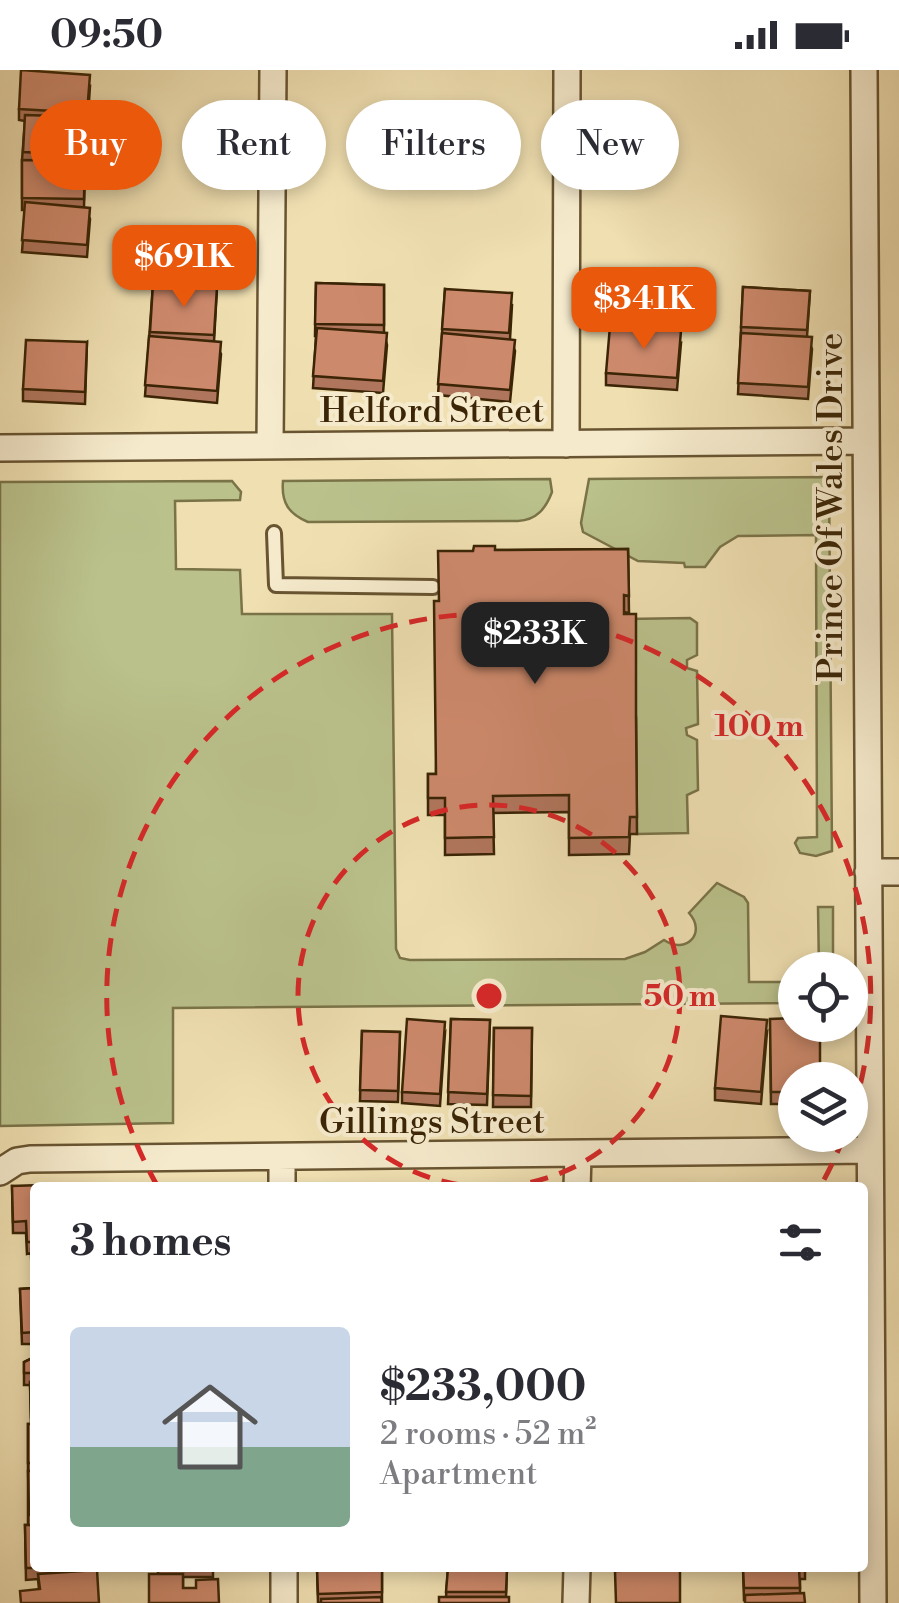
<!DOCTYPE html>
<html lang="en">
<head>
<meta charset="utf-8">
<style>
  body { margin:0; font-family:"Libre Bodoni",serif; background:#f7f7f7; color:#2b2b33; height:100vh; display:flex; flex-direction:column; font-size:38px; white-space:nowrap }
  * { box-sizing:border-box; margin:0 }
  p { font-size:32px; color:#7c7c81 }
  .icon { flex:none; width:55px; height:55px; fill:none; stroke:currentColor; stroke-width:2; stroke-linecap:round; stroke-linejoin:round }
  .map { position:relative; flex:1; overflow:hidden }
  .sheet { position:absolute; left:30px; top:1112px; width:838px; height:390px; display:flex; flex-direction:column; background:#fff; border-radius:10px; box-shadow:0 5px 15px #0003 }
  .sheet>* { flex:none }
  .banner { position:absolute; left:30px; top:30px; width:840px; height:90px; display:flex; gap:20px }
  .fabs { position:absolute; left:778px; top:882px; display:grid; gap:20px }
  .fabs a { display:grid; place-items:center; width:90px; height:90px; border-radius:50%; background:#fff; box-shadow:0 5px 15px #0003; font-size:50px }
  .price { position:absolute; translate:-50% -85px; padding:0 22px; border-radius:20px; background:#ea580c; color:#fff; font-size:32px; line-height:65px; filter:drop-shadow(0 2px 5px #0008) }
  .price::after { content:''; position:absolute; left:50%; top:60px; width:30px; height:22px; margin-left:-15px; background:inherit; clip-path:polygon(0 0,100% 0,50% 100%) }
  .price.on { background:#222; color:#fff }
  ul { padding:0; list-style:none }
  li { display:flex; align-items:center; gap:30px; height:250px; padding:0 40px }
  li span { display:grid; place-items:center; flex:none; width:280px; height:200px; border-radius:10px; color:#555 }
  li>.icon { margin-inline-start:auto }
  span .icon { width:120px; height:120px; fill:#fffc; stroke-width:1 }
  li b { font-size:42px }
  h2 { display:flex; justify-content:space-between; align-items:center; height:120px; padding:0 40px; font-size:42px }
  .tag { padding:0 35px; border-radius:45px; background:#fff; box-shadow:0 5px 15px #0003; font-size:35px; line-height:90px }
  .tag.on { background:#ea580c; color:#fff }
  .status { display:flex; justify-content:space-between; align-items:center; height:70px; padding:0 50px; background:#fff; direction:ltr }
  .status svg { height:28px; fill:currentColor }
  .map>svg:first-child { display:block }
  .green { fill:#bac18b; stroke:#7a7348; stroke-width:2.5 }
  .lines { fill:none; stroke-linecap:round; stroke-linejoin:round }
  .lane-casing { stroke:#685431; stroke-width:18 }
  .street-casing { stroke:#685431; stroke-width:30 }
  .lane { stroke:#f5eacc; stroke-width:12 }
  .street { stroke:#f5eacc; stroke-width:25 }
  .wall { fill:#b0765d; stroke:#3b2506; stroke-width:2.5 }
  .building { fill:#cd896c; stroke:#3b2506; stroke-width:2.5 }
  .ring { fill:none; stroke:#d62828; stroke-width:5; stroke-dasharray:18 12 }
  .labels { text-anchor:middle; stroke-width:8; stroke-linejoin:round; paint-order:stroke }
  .street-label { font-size:35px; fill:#3b2506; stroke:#f5eacc }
  .centre { fill:#d62828; stroke:#f5eacc; stroke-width:5 }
  .ring-label { font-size:30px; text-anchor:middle; font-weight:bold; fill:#d62828; stroke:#f5eacc; stroke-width:8; stroke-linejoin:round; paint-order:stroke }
</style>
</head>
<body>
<div class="status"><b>09:50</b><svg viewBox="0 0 49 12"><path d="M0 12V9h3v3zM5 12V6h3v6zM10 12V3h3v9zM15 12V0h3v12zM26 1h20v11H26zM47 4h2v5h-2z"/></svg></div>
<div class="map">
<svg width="899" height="1533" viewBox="0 0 899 1533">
  <rect width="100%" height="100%" fill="#efdfb1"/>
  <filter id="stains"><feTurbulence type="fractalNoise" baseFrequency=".002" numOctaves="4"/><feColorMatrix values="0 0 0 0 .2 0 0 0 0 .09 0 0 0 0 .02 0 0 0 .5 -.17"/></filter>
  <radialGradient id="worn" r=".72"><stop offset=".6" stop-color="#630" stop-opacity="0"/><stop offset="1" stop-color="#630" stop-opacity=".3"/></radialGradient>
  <path class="green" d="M829 407 832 781 816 786 800 783 795 773 798 768 817 767 816 465 738 466 720 477 705 497H685L684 493 638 491 583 462 581 453 589 409Z
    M550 409 552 422C546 438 537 450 518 451L308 452C289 444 281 433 283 411Z
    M232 411 241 422 240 430 175 431 176 499 240 500 242 544H392L396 879 400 888 410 890 625 889 645 882 664 870C686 885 707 863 689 843L717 813 744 827 748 833 749 912H795V933L173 938V1053L0 1056V412Z
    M690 548 697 553V585L687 590V598L697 601 698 654 686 658 687 665 697 670 698 720 687 725 688 763 637 764 627 549Z
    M818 837H833V900H819Z"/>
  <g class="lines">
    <defs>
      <path id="lane" d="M274 463 276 515 433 517"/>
      <path id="street" d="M864 0 873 1533
        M566 374 567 0
        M270 376 273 0
        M0 378 865 371
        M868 802H899
        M282 1087V1118
        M0 1102 17 1091 30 1089 869 1080
        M577 1118 578 1085
        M284 1498V1533
        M576 1533 577 1498"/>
    </defs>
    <use href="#lane" class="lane-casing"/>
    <use href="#street" class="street-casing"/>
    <use href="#lane" class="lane"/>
    <use href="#street" class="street"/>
  </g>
  <path class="wall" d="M90 16 88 47H90L88 97 85 96 84 137 90 149 87 187 22 182 25 140H22V90L25 51 19 50V39Z
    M316 213 384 215V263L387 275 383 323 313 318 316 266H315Z
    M153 214 217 217 214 272 221 284 217 333 145 326Z
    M743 217 810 221 807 267 812 279 808 329 738 324Z
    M445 219 512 235 510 269 515 281 510 332 438 325Z
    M87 272 85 334 23 331V319Z
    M681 273 677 320 606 315V303Z
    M628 479 629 543 624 542 636 647 637 764H630L629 784 569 785V742L493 743 494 784 445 785V745H428V704H436L439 531 495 480Z
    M451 949 490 950 487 1035 448 1034Z
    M770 949 795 1010V1034H771Z
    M494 958H532L531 1037H493Z
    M362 961 400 962 398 1032 360 1031Z
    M767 962 761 1034 715 1030V1018Z
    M445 963 440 1036 402 1033V1022Z
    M12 1116 35 1118V1498H87V1501L39 1520 38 1509 26 1510 25 1455H28V1354H31L30 1315H24V1292L34 1287V1274H22L20 1219 32 1218 31 1183 27 1184 26 1163H13Z
    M158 1498H213V1507H183V1518L219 1533H149L158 1504Z
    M317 1498H382V1533H318Z
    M448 1498H507L506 1527H446Z
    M617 1498H670V1500H617Z
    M743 1498H805V1509H800V1523L744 1530Z"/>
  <path class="building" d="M21 0 90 5 87 43 19 39Z
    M25 45 90 47 88 85 23 82Z
    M22 90 85 91 84 129 22 128Z
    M25 132 90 138 87 175 22 170Z
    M316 213 384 215V255L315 254Z
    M153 214 217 217 214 265 150 262Z
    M743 217 810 221 807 260 741 257Z
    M445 219 512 223 509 263 442 259Z
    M610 256 681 261 677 308 606 303Z
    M317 258 387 263 383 311 313 306Z
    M442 263 515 270 510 320 438 314Z
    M741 263 812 267 808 317 738 313Z
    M149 266 221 272 217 321 145 315Z
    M26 270 87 272 85 322 23 319Z
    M474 476H495V480L628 479 629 526 624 525V544H636V647L637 747H630L629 767 569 768V725L493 726 494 767 445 768V728H428V704H436L434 531H439L438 481H473Z
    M721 946 767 950 761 1022 715 1018Z
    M795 948V955H820V1010H795V1022H771L770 949Z
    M407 949 445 952 440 1024 402 1022Z
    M451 949 490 950 487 1024 448 1022Z
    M494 958H532L531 1026 493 1025Z
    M362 961 400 962 398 1021 360 1020Z
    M41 1115V1118H35V1172H27L26 1151 13 1152 12 1116Z
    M31 1179H35V1214L32 1215Z
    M35 1218V1262L22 1263 20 1219Z
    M34 1268H35V1303H24V1292L35 1287Z
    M30 1312H35V1346L31 1347Z
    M28 1354H35V1393H28Z
    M28 1401H35V1445H29Z
    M25 1455H35V1498H46H26Z
    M317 1498H382V1522L318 1524Z
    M448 1498H507L506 1522H446Z
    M743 1498H799L800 1518H744Z
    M680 1499V1533H616L615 1501Z
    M97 1500 99 1533H21L20 1521 40 1519 38 1504Z
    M149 1504H183V1518H196V1510L218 1509 219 1533H149Z
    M804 1523 805 1533H745V1525Z
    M381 1527 382 1533H321V1529Z
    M439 1527H509V1533H439Z"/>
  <g class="ring">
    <circle cx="489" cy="926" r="191"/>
    <path d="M844 1066A382 382 0 0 1 820 1117M158 1117A382 382 0 1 1 850 1050"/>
  </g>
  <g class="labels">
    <g class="street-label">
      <text x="432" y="352">Helford Street</text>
      <text transform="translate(830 437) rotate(-90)" y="12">Prince Of Wales Drive</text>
      <text x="432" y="1063">Gillings Street</text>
    </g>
  </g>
  <circle cx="489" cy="926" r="15" class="centre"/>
  <g class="ring-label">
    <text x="759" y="666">100 m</text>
    <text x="680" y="936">50 m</text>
  </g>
  <rect width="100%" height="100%" filter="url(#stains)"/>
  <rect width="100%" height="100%" fill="url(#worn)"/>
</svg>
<div class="fabs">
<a><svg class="icon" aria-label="locate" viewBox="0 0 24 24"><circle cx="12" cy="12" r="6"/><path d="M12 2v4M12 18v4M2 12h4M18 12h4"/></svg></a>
<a><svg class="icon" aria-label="layers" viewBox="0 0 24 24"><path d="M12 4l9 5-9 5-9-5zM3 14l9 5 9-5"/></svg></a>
</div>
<b class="price" style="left:184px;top:240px">$691K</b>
<b class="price" style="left:644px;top:282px">$341K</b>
<b class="price on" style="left:535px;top:617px">$233K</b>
<div class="banner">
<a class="tag on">Buy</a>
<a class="tag">Rent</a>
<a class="tag">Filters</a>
<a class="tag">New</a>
</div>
<section class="sheet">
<h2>3 homes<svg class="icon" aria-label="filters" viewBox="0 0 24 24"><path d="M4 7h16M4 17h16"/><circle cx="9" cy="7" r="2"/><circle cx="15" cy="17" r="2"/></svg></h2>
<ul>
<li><span style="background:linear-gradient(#c9d6e8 60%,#7fa58c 0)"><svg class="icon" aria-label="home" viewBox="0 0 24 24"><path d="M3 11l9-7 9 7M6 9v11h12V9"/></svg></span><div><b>$233,000</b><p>2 rooms · 52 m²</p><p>Apartment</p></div></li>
</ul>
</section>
</div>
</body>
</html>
